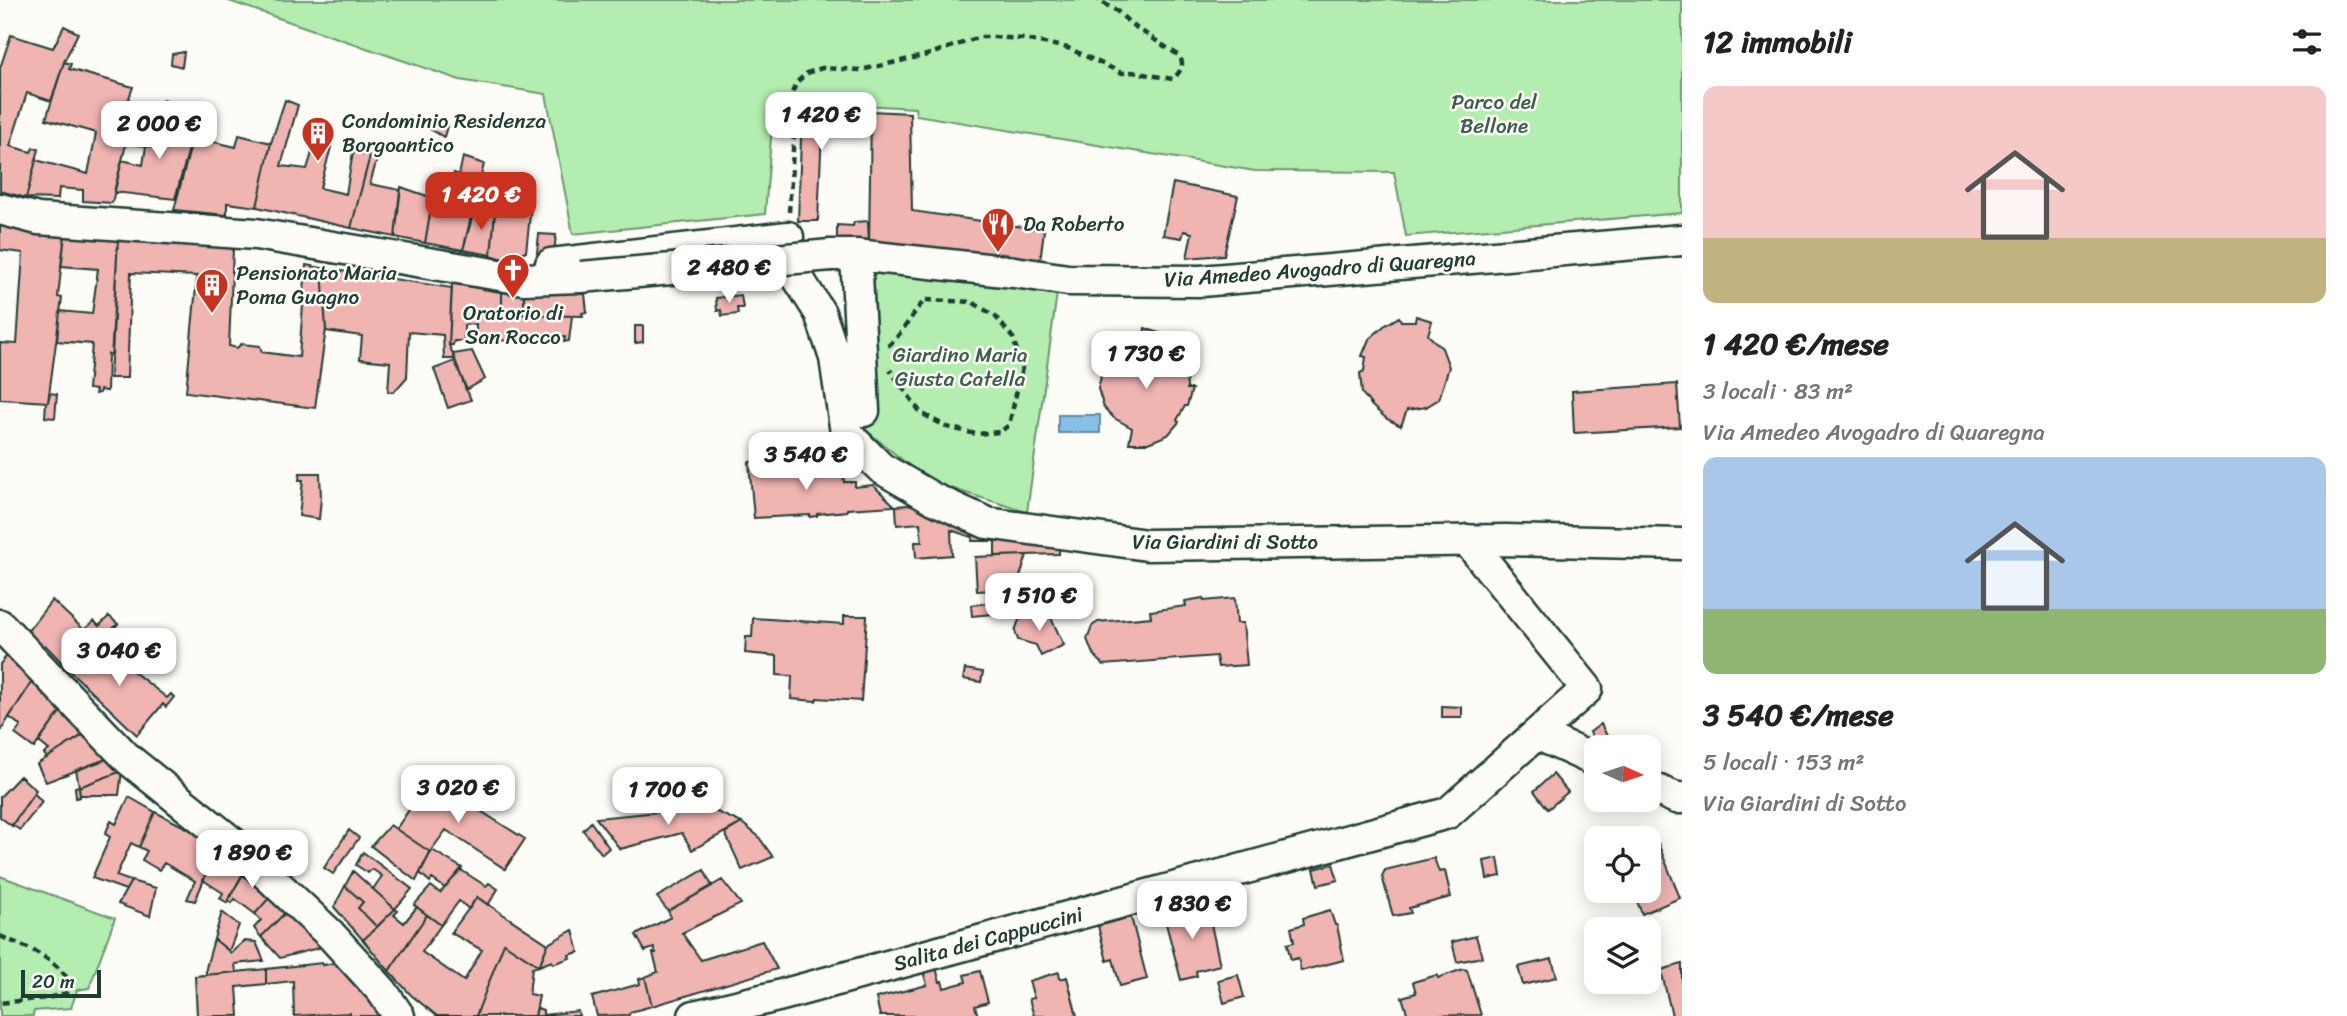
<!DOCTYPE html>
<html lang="it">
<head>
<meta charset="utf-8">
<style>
  body { margin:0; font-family:Sriracha,sans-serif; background:#f2f2f2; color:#222; height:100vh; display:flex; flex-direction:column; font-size:26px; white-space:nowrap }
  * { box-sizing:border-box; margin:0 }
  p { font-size:23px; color:#767676 }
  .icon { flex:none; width:38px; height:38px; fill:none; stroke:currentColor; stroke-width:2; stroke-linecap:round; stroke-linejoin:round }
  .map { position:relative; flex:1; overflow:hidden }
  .panel { display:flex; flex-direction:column; background:#fff; width:665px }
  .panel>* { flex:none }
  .needle { width:46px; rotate:93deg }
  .buttons { position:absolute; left:1584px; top:735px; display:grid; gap:14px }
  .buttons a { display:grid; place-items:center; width:77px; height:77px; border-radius:14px; background:#fff; box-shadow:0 4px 18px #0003; font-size:35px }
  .scale { position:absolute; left:21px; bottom:18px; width:80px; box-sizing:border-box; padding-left:7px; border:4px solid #1f3d34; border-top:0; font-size:19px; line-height:24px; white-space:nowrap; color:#1f3d34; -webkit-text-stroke:5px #fdfcf7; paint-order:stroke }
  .price { position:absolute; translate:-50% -60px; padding:0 16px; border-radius:14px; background:#fff; color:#222; font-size:23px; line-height:46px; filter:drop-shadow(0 2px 4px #0008) }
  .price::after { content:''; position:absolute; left:50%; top:42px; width:21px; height:16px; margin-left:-10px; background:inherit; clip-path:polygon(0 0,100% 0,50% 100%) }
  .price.on { background:#c8321e; color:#fff }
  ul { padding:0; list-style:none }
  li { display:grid; align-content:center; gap:14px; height:371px; padding:0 21px }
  li span { display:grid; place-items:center; height:217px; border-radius:14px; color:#555 }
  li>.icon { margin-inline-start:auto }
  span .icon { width:126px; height:126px; fill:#fffc; stroke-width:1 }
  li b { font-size:30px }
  h2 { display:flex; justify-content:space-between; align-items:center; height:84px; padding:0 21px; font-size:30px }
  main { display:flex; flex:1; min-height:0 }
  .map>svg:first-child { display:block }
  .green { fill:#b4edb0; stroke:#6a9572; stroke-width:2 }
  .water { fill:#88bfe6; stroke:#5e8b9f; stroke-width:2 }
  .building { fill:#f0b4b1; stroke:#1f3d34; stroke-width:2 }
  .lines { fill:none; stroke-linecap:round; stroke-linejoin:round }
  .minor-casing { stroke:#1f3d34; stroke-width:35 }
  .path { stroke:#1f3d34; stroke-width:4.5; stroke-dasharray:7 5; stroke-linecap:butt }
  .minor { stroke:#fdfcf7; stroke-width:30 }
  .minor-bridge-casing { stroke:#1f3d34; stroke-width:35; stroke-linecap:butt }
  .minor-bridge { stroke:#fdfcf7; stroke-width:30 }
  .labels { text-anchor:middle; stroke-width:5; stroke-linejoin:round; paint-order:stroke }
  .park-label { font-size:21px; fill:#3d604d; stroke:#fdfcf7 }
  .poi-label { font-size:21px; fill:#1f3d34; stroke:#fdfcf7; text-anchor:start }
  .street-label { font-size:21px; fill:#1f3d34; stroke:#fdfcf7 }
</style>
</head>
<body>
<main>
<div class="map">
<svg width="1682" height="1016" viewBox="0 0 1682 1016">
  <rect width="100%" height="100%" fill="#fdfcf7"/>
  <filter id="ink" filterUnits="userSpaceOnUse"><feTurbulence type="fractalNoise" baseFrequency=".0143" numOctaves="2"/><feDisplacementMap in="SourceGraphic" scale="14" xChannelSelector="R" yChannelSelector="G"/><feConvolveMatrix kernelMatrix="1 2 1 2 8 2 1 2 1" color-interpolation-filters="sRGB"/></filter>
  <g filter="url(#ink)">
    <path class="green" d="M226 0H1682V213L1406 236 1394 172 1255 171 916 115 915 108 774 100 765 214 573 234 546 94 460 80Z
      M870 267 1057 293 1027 512 928 481 861 426 875 406Z
      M0 876 115 918 89 988 77 990 71 1008 34 1011 33 1016H0Z"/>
    <path class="water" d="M1058 415H1100V433H1058Z"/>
    <path class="building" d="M64 26 78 33 64 62 51 101 27 93 10 146 31 152 33 148 39 149 26 198 0 191V68L11 35 53 48Z
      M184 52 182 67 171 64 172 54Z
      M64 62 71 64 69 69 133 87 128 101H130L128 111 121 109 119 120 164 127 160 147 126 144 112 203 83 201V190L59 188 58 199 26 198 36 160 88 174 96 133 46 119Z
      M163 100 175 103 171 121 195 127 175 199 114 192 122 160 143 165 146 146 160 147 164 127 157 126Z
      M285 100 298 105 281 166 307 169 315 143 331 147 320 188 346 194 353 152 370 156 351 228 257 207 271 143Z
      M802 110 871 111 870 130 822 129 818 221H798Z
      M871 111 910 113 912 211 1044 230 1039 270 869 244Z
      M432 117 447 126 444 137 428 128Z
      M239 135 271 143 257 207 227 203V215L174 210 193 137 236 147Z
      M370 156 377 159 370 184 400 190 395 237 351 228Z
      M463 157 484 164 463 250 425 243 431 208 445 211 454 173 459 175Z
      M1173 183 1238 196 1224 255 1187 258 1192 233 1184 231 1182 238 1163 235Z
      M401 187 433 198 425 243 395 237Z
      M496 202 531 206 526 252H523L524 261 512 262 491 255Z
      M475 207 495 211 491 255 463 250Z
      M868 221 869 244H837V225L853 226 854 222Z
      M0 225 65 234 58 297 62 298 48 402 0 399V343L17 344 23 253 0 250Z
      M65 234 118 238 112 355 108 354 107 391 100 390 99 393 95 394 96 390 88 389 92 344 57 341 60 311 92 314 98 269 61 266Z
      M539 234 556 235 554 253H537Z
      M118 238 215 245 233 249 229 346 237 348 241 344 260 346 262 352 299 357 306 265 322 268 326 329 315 408 186 392 197 276 131 273 127 378H110Z
      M322 268 452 288 449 345 455 359H444L443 335 409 332 407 377 394 392H388L390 362 360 359 362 336 326 331Z
      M452 282 502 286V314L572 316 569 341 564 342 565 337 476 342V324L464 325V341H454L453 345H449Z
      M502 284H524V315L502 314Z
      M579 284 580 294H585L587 312 582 313 583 316 524 315V287Z
      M741 295 743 308H737L738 314 722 316 721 310 717 311 716 298Z
      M1416 316 1432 321 1428 335 1442 348 1449 367 1439 399 1426 407 1407 410 1401 426 1387 419 1372 406 1362 393 1360 373 1364 371 1366 357 1362 356 1369 339 1384 326 1399 317 1401 321H1415Z
      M635 326H643V342L635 343Z
      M1145 328 1167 336 1182 347 1176 352 1164 342 1144 338Z
      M1144 338 1164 342 1179 355 1186 370 1187 389H1192L1187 406H1185L1177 420 1179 422 1168 435 1148 443H1129L1132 428 1114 418 1104 408 1098 389 1102 372 1115 357 1128 352H1141Z
      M472 351 485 379 466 390 453 354Z
      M455 361 471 400 448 408 434 369Z
      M1677 384 1680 427 1574 433 1572 391Z
      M50 393 57 394 55 418 45 417 46 402H48Z
      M790 458 791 474 843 470 844 482H855V487L873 485 895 506 847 509V511L817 514V516L810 517V515L754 518 749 462Z
      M300 473H320L321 498 319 519 299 516 303 480H299Z
      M921 504 976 521 971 537 951 530 952 555 916 558 915 542H922L920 523 897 525 896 506Z
      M976 521 1059 540V554L995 556V541H972Z
      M1027 555 1016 589 977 591 975 557Z
      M1058 587 1061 597 1049 600 1046 590Z
      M1203 598 1204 601 1235 598 1237 623H1243L1247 665 1218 667 1216 656 1103 665 1092 652 1087 639 1092 626 1098 622 1151 617 1150 611 1186 606 1185 601Z
      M52 600 84 630 94 621 99 626 109 616 118 624 69 670 45 645 43 647 27 632Z
      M990 603 992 614 972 616 971 605Z
      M1049 614 1064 645 1041 656 1036 645 1018 640 1015 631 1019 620 1026 616Z
      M844 616H867L861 701 817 698 816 701 791 699 792 676 777 675V656L745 653 746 637H752L753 618 844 624Z
      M97 643 167 698 171 694 174 697 166 707 163 704 137 735 69 670Z
      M9 653 34 678 0 732V664Z
      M965 669 983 672 981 682 963 679Z
      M33 681 63 708 34 748 15 734 21 726 9 717Z
      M1442 706 1462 707V717H1442Z
      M63 708 87 732 47 758 44 754 49 750 39 742Z
      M1601 724 1608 738 1596 746 1590 732Z
      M88 732 112 757 46 782 37 764Z
      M112 757 122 771 79 787 80 797 76 798 75 787 79 786 76 770Z
      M122 771 119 795H80L79 787Z
      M1553 774 1568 792 1548 809 1534 791Z
      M20 776 36 790 12 826 0 817V797Z
      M430 779 525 839 505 869 446 830 430 852 396 829Z
      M34 793 42 802 20 830 12 825Z
      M129 797 155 812 139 847 131 843 116 876 131 881 126 890 92 878 110 837 105 834 111 821 116 824Z
      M699 808 717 812 742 823 692 850 682 833 620 849 596 818Z
      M155 812 219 844 195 901 187 899 195 881 164 863 159 870 142 860 147 851 139 847Z
      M591 822 609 848 602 854 583 830Z
      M742 823 758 836 773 857 742 870 725 833Z
      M390 825 430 852 416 881 371 846Z
      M349 830 359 838 333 874 324 868Z
      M1654 833 1680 898 1642 914 1633 891H1648V838H1640Z
      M219 844 249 863 227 903 220 898 223 893 203 880Z
      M432 850 462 868 445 888 432 879 430 882 420 873Z
      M363 852 412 889 395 909 373 889 382 876 372 869 368 873 356 865Z
      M1434 858 1439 872 1445 871 1451 897 1409 908 1411 913 1393 916 1382 876 1385 870Z
      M1498 858 1501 876 1487 879 1484 861Z
      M249 863 276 890 255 914 235 899 232 903 228 900Z
      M1333 864 1338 880 1318 885 1314 869Z
      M461 870 486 886 489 883 498 889 488 905 477 897 469 909 459 901 441 925 414 905 431 886 440 893Z
      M704 870 712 886 668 911 657 897Z
      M353 871 395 909 377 927 358 908 363 902 345 886Z
      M722 880 741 904 682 933 701 960 762 941 777 969 652 1006 645 977 658 972 653 953H656L654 948 645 951 636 935 671 917 668 911Z
      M131 881 156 888 150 916 118 904Z
      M345 886 363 902 358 908 377 927 363 940 334 907Z
      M276 890 292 906 261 937 254 928 261 920 255 914Z
      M477 897 548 944 539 966 504 943 476 1016H437L411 995 389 971 427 915 441 925 422 952 464 981 482 950 451 933Z
      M292 906 330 945 280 958 261 937Z
      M1207 906 1220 965 1196 971 1197 976 1181 980 1164 916Z
      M417 907 427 915 389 971 363 940 395 909 398 911 394 915 404 923Z
      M1330 910 1335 925H1337L1344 960 1301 971 1298 958 1291 960 1287 944 1294 942 1291 928 1304 924 1303 918Z
      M222 912 239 925 229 951 214 939Z
      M1131 917 1147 979 1120 986 1113 959 1107 961 1098 926Z
      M573 930 579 952 569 955 570 958 553 964 552 961 539 966 548 944Z
      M1476 936 1482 957 1457 962 1452 942Z
      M214 939 231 953 244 941 256 942 264 961 235 964 236 972 206 975V968Z
      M504 943 539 966 532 968 529 994 539 996 535 1016H476Z
      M1552 959 1557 977 1523 985 1518 967Z
      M349 960 376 1007 378 1016H350V1013L294 1016 293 981 266 984V969L322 963 323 965Z
      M1682 964V1016H1672L1661 970Z
      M936 968 940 982 942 981 944 988 966 982 964 975 980 971 988 1002 975 1006 978 1016H880L876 998 927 985 923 971Z
      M266 969V984L237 987 239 1016H197L195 976Z
      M1463 969 1467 970 1481 1015 1408 1016 1402 997 1416 993 1413 982 1437 975 1438 978Z
      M1059 972 1060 979 1067 977 1077 1016H1034L1029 999 1034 998 1029 981Z
      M1238 975 1244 997 1224 1003 1218 980Z
      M645 977 652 1006 630 1012 629 1015 597 1016 592 997 640 984 639 979Z
      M537 1008 543 1010V1015L578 1011 579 1016H535Z"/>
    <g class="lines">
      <defs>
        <path id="minor" d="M0 209 38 219 256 234 523 279 581 277
          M831 255H856L1014 272 1068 280 1201 281 1682 240
          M856 255 864 411
          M551 264 788 237V244
          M796 275 820 313 835 358 846 433 881 468 934 499 987 523 1147 545 1506 540 1682 544
          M0 625 128 759 234 844 330 934 382 991 399 1016
          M1537 734 1596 761
          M1648 786 1676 798H1682
          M694 1016 778 996 1448 813 1587 689 1467 540"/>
      </defs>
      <use href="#minor" class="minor-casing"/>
      <path class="path" d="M789 212 795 119 792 93 797 82 807 73 822 68 861 70 927 55 980 37H994L1023 39 1054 45 1068 48 1122 73 1132 72 1173 79C1181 71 1186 64 1178 55L1131 24 1117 11 1098 0
        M888 346C903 333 911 315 925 300L972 302 995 316 1013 338 1022 368 1009 425 1000 432 976 434 947 427 921 413 890 370
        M0 936C29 949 52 955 71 983L66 993 48 998 0 1003"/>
      <use href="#minor" class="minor"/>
      <defs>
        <path id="minor-bridge" d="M581 277 831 255"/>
      </defs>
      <use href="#minor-bridge" class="minor-bridge-casing"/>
      <use href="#minor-bridge" class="minor-bridge"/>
    </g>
  </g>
  <defs>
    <symbol id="building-pin" viewBox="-11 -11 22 30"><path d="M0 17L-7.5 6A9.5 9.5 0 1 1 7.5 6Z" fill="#c8321e" stroke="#fdfcf7"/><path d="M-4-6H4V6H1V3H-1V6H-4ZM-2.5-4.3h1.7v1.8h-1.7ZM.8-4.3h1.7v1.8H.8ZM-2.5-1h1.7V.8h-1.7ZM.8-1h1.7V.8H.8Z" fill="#fff"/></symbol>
    <symbol id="restaurant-pin" viewBox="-11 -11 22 30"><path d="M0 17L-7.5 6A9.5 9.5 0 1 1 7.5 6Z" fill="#c8321e" stroke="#fdfcf7"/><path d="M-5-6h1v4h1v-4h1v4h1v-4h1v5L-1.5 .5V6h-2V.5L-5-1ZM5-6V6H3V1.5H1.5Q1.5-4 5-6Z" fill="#fff"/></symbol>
    <symbol id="church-pin" viewBox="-11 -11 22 30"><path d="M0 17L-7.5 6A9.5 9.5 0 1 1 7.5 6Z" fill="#c8321e" stroke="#fdfcf7"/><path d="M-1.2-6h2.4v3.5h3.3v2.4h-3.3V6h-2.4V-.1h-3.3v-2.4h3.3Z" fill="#fff"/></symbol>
  </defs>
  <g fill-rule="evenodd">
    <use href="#building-pin" x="299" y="114" width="38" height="52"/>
    <use href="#restaurant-pin" x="979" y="205" width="38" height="52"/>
    <use href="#church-pin" x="494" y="251" width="38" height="52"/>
    <use href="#building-pin" x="193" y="266" width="38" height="52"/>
  </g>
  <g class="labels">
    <g class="park-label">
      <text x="1494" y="109">Parco del<tspan x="1494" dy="24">Bellone</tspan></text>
      <text x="960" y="362">Giardino Maria<tspan x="960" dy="24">Giusta Catella</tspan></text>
    </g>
    <g class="poi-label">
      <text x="342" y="128">Condominio Residenza<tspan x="342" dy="24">Borgoantico</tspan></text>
      <text x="1023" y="231">Da Roberto</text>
      <text x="236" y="280">Pensionato Maria<tspan x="236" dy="24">Poma Guagno</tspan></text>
      <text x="513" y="320" text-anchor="middle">Oratorio di<tspan x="513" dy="24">San Rocco</tspan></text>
    </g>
    <g class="street-label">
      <text transform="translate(1320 269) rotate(-4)" y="7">Via Amedeo Avogadro di Quaregna</text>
      <text x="1225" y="549">Via Giardini di Sotto</text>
      <text transform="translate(988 939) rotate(-15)" y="7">Salita dei Cappuccini</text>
    </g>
  </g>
</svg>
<div class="buttons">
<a><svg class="needle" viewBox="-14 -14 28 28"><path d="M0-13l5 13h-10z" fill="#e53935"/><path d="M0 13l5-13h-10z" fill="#767676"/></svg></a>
<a><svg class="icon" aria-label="locate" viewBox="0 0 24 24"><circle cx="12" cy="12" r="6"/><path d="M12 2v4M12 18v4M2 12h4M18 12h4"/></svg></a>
<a><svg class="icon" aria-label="layers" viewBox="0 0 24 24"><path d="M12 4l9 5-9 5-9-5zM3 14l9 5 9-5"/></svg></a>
</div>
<div class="scale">20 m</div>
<b class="price" style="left:821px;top:152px">1 420 €</b>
<b class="price" style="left:159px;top:161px">2 000 €</b>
<b class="price on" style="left:481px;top:232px">1 420 €</b>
<b class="price" style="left:729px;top:305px">2 480 €</b>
<b class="price" style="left:1146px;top:391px">1 730 €</b>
<b class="price" style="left:806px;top:492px">3 540 €</b>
<b class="price" style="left:1039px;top:633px">1 510 €</b>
<b class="price" style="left:119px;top:688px">3 040 €</b>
<b class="price" style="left:458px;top:825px">3 020 €</b>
<b class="price" style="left:668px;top:827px">1 700 €</b>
<b class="price" style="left:252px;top:890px">1 890 €</b>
<b class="price" style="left:1192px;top:941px">1 830 €</b>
</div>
<section class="panel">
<h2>12 immobili<svg class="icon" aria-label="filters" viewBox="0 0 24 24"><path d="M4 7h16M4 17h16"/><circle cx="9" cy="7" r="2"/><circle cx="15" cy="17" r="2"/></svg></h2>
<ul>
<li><span style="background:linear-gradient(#f6c9c9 70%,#c2b280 0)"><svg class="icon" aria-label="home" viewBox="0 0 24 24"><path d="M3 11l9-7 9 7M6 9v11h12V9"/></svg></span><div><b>1 420 €/mese</b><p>3 locali · 83 m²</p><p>Via Amedeo Avogadro di Quaregna</p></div></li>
<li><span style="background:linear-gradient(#a9c7e8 70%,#8fb573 0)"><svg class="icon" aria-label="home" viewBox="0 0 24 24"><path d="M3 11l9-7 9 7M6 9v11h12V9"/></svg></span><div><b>3 540 €/mese</b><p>5 locali · 153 m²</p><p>Via Giardini di Sotto</p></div></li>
</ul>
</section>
</main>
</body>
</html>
